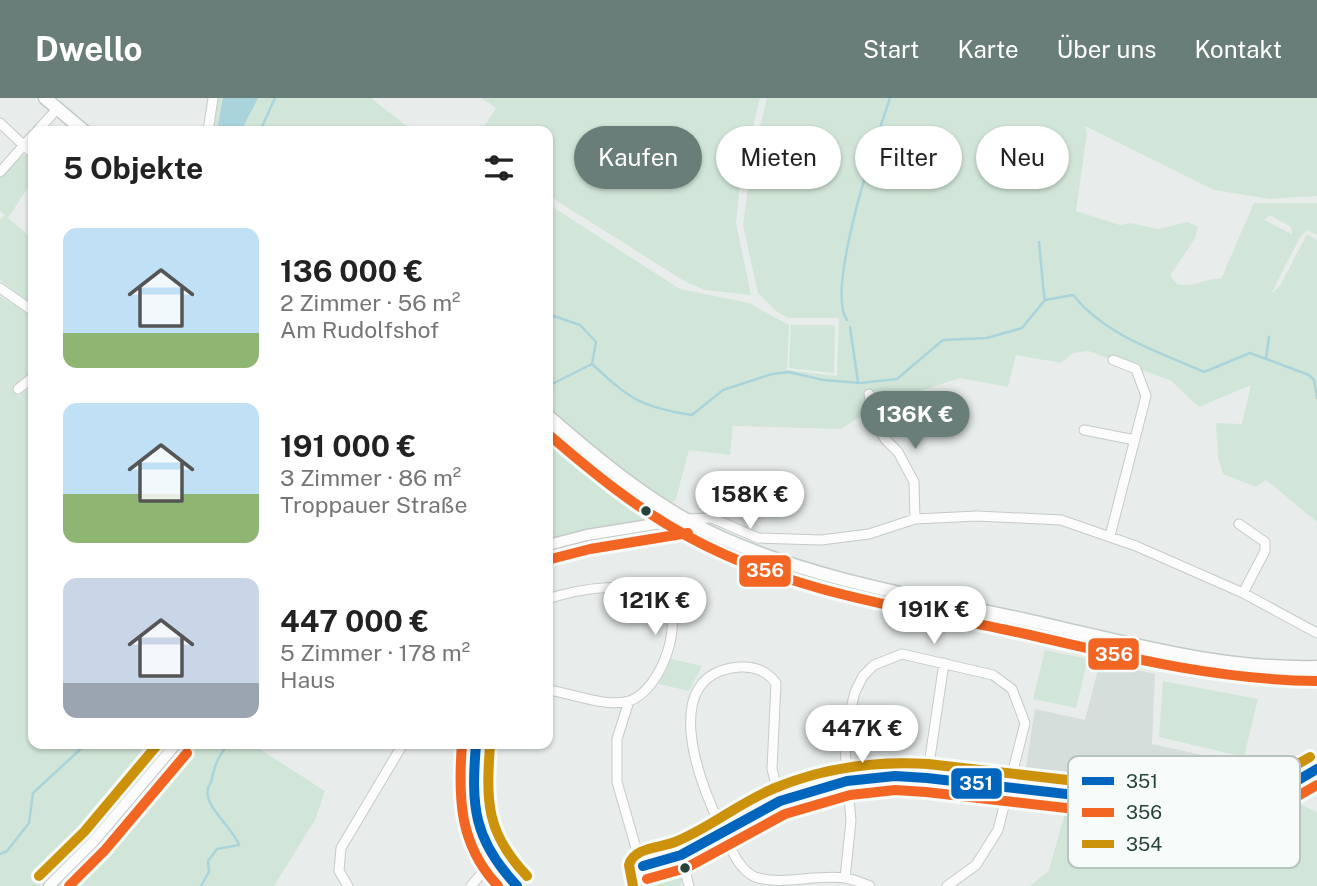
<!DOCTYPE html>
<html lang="de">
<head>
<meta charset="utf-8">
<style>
  body { margin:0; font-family:"Public Sans",sans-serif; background:#f2f2f2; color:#222; height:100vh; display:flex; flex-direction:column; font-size:26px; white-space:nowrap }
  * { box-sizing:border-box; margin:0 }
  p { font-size:23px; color:#767676 }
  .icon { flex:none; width:38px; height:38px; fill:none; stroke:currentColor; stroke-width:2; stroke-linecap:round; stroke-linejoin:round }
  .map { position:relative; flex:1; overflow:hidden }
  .sheet { position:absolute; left:28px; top:28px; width:525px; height:623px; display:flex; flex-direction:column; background:#fff; border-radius:14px; box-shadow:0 2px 5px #0004 }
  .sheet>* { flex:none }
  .guide { position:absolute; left:574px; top:28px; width:637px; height:63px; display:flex; gap:14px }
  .price { position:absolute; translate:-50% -60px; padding:0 16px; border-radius:24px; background:#fff; color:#222; font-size:23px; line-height:46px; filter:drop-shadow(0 2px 4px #0008) }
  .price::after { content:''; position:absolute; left:50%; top:42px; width:21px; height:16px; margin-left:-10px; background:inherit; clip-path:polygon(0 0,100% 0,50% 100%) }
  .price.on { background:#697e78; color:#fff }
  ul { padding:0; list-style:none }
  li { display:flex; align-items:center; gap:21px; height:175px; padding:0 35px }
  li span { display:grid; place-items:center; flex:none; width:196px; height:140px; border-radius:14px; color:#555 }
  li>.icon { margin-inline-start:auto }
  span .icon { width:84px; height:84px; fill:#fffc; stroke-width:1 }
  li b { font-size:30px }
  h2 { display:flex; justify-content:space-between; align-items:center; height:84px; padding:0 35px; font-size:30px }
  .pill { padding:0 24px; border-radius:32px; background:#fff; box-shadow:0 2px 5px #0004; font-size:24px; line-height:63px }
  .pill.on { background:#697e78; color:#fff }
  header { display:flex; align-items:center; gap:42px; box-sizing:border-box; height:98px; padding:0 35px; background:#697e78; color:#fff }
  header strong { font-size:33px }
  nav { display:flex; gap:38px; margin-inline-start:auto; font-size:24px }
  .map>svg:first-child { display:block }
  .built { fill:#d6dedb }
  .green { fill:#d1e6d8; fill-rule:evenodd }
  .water { fill:#a9d4db }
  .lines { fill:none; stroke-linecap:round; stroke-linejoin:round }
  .stream { stroke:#a9d4db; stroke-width:2.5 }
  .minor-casing { stroke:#c5cac8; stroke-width:11 }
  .tertiary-casing { stroke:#c5cac8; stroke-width:13 }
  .secondary-casing { stroke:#c3cbc8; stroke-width:15 }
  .minor { stroke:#fcfcfc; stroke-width:9 }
  .tertiary { stroke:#fcfcfc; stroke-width:10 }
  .secondary { stroke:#fcfcfc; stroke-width:12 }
  .bus-1-casing { stroke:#f7fbf9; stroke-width:16 }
  .bus-2-casing { stroke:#f7fbf9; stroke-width:16 }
  .bus-3-casing { stroke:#f7fbf9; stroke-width:16 }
  .bus-1 { stroke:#0065bd; stroke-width:10 }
  .bus-2 { stroke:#f26522; stroke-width:10 }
  .bus-3 { stroke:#cd920c; stroke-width:10 }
  .bus-dot { fill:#24423a; stroke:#f7fbf9; stroke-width:2.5 }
  .key { fill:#f7fbf9; stroke:#b8c4c0; stroke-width:2 }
  .key-label { font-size:19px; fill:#24423a }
  .line-badge { stroke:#f7fbf9; stroke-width:2.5 }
  .badge-label { font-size:19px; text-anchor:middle; font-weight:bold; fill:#fff }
</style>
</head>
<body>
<header>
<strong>Dwello</strong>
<nav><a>Start</a><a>Karte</a><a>Über uns</a><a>Kontakt</a></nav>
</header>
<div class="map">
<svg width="1317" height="788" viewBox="0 0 1317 788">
  <rect width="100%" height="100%" fill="#e8edeb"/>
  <path class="built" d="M1100 564 1155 576 1152 646 1244 666 1234 704 1025 675 1035 611 1085 622Z"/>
  <path class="green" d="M216 0H371L413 33H212Z
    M482 0H760L741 78 736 125 751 197 705 192 686 184 557 103 548 94V33H481L496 10Z
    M767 0H1317V98L1269 101 1214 92 1085 28 1087 35 1076 113 1120 127 1131 125 1158 131 1188 124 1198 129 1195 140 1170 178 1177 186C1198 190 1205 179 1221 181L1254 105H1317V137L1307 132 1299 141 1271 196 1280 188 1307 136 1317 142V424L1266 382 1256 389 1223 376 1218 359 1216 325 1242 326 1251 287 1199 309 1170 282 1088 253 1073 255 1061 265 1016 257 1008 289 960 280 880 306 841 331 733 328 730 357 689 352 676 401 656 423 548 441V106L680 191 749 205 789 227 787 272 837 278 839 220H788L776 213 758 195 743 127 751 67ZM1270 117 1291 129 1292 136 1264 122Z
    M20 57 27 58 33 64V82L8 120 33 141V207L0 182V121L5 117 0 113V78Z
    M0 198 33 219V277L14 295 19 298 33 286V646H167L116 711 39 788H0Z
    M791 227H835L834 275 789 270Z
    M1045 552 1088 561 1076 610 1033 601Z
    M671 561 702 568 689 593 659 586Z
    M1163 583 1258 601 1244 659 1159 639Z
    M192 646H252L325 693 315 722 274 788H65L112 741Z
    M1285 699 1317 714V788H1030L1049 772 1068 704 1111 711 1247 715Z
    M671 764H675L683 779 680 788H650V771Z"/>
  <path class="water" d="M223 0H258L241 33H217Z"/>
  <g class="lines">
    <path class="stream" d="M260 33 275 0
      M1039 144 1043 186
      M1043 188 1045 202
      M548 216 580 227 596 244 592 266
      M847 222C825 192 877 38 890 0
      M850 229 858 284
      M1266 260 1269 239
      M592 266C630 301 640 309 692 317L723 292 772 276 789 274 823 282 861 285 897 281 943 242 987 240 1022 230 1045 202 1073 197C1106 238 1157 253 1204 274L1250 255 1309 277 1314 282 1317 300
      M548 288 592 266
      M0 756 7 753 29 725 33 695 86 646
      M201 788 209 774 208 763 217 751 239 747C233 729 203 709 208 690 209 687 212 684 212 680 215 667 217 662 225 650L222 646"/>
    <defs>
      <path id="minor" d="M0 25 33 56
        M37 33 57 11
        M208 33 213 0
        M0 74 33 37
        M0 190 33 213
        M18 291 33 279
        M869 296 877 328 885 341 898 354 914 384 915 421
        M1084 332 1135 342
        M686 421 712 420 758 440 821 442 869 436 915 421 977 418 1061 422 1136 448 1243 495 1317 535
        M1239 426 1265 444V453L1243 495
        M1110 438 1146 298 1136 271 1113 262
        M548 501C586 488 621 487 660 493 689 516 662 593 629 603 605 610 572 595 548 592
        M629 603 617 641V684L647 788
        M476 646C471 708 469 742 517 788
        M927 680 944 565
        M780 703 772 671 776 585C767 573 755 568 740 569 657 575 699 683 720 727 728 744 737 771 755 779 781 788 816 776 845 780 853 781 862 785 870 788
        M681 757 689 788
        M643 768 681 757 780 703 847 683 895 678 927 680 1197 711 1243 710 1257 706 1317 671
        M845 780 851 723 844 638 855 594 863 578 874 567 902 556 993 577 1012 591 1025 625 998 732 976 767 947 788
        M348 788 339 773 341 750 403 646
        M471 788 492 763"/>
      <path id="tertiary" d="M548 447 587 437 686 421
        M49 788 94 743 176 646"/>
      <path id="secondary" d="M45 0 84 33
        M548 318C601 364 656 410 720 439 818 483 927 500 1031 523 1125 544 1220 572 1317 569"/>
    </defs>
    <use href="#minor" class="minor-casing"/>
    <use href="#tertiary" class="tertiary-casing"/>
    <use href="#secondary" class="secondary-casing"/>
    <use href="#minor" class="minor"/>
    <use href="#tertiary" class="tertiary"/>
    <use href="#secondary" class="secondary"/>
    <defs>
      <path id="bus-1" d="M476 646C471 708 473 741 517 788
        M643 768 681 757 780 703 847 683 895 678 927 680 1197 711 1243 710 1257 706 1317 671"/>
      <path id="bus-2" d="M548 336C592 374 637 411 689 439 793 496 915 511 1030 537 1125 559 1218 582 1317 583
        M551 461 590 451 688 435
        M462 646C458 699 459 747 498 788
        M647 781 686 770 785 716 850 697 895 692 926 694 1197 725 1244 724 1261 719 1317 687
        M69 788 105 752 187 655"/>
      <path id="bus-3" d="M490 647C486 704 486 735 527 778
        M39 778 84 734 158 646
        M633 788 629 767C634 749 660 750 675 744 710 730 740 704 775 690 823 670 876 663 928 666L1198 697 1251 693 1310 659"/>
    </defs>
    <use href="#bus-1" class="bus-1-casing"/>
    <use href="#bus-2" class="bus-2-casing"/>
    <use href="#bus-3" class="bus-3-casing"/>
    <use href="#bus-1" class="bus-1"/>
    <use href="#bus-2" class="bus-2"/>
    <use href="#bus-3" class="bus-3"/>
  </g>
  <g class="bus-dot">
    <circle cx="646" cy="413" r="6"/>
    <circle cx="685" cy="770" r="6"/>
  </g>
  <rect x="1068" y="658" width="232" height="112" rx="10" class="key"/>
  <rect x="1082" y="679" width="32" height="8" fill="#0065bd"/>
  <rect x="1082" y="710" width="32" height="9" fill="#f26522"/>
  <rect x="1082" y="742" width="32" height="8" fill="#cd920c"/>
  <g class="key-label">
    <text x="1126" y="690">351</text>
    <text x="1126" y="721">356</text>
    <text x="1126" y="753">354</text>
  </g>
  <g class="line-badge">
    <rect x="738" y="456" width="54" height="34" rx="7" fill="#f26522"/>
    <rect x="1087" y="539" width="53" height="34" rx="7" fill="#f26522"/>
    <rect x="950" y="669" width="53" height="33" rx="7" fill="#0065bd"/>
  </g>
  <g class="badge-label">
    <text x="765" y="479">356</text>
    <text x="1114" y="563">356</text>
    <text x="976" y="692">351</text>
  </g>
</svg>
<b class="price on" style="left:915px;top:353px">136K €</b>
<b class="price" style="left:750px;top:433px">158K €</b>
<b class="price" style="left:655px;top:539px">121K €</b>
<b class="price" style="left:934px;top:548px">191K €</b>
<b class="price" style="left:862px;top:667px">447K €</b>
<div class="guide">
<a class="pill on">Kaufen</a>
<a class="pill">Mieten</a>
<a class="pill">Filter</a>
<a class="pill">Neu</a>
</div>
<section class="sheet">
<h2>5 Objekte<svg class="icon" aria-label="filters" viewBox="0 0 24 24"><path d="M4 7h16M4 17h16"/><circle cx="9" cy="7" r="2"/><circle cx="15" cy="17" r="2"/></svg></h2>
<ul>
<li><span style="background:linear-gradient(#bfe0f5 75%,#8fb573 0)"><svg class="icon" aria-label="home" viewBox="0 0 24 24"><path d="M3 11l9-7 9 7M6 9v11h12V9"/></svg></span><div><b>136 000 €</b><p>2 Zimmer · 56 m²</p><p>Am Rudolfshof</p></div></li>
<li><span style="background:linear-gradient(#bfe0f5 65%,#8fb573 0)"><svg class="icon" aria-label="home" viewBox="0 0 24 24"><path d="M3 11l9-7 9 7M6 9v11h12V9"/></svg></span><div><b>191 000 €</b><p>3 Zimmer · 86 m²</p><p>Troppauer Straße</p></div></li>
<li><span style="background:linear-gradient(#c9d6e8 75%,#9aa5b1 0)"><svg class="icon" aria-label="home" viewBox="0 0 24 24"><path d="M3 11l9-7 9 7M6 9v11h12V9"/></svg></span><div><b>447 000 €</b><p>5 Zimmer · 178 m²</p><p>Haus</p></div></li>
</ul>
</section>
</div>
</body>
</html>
